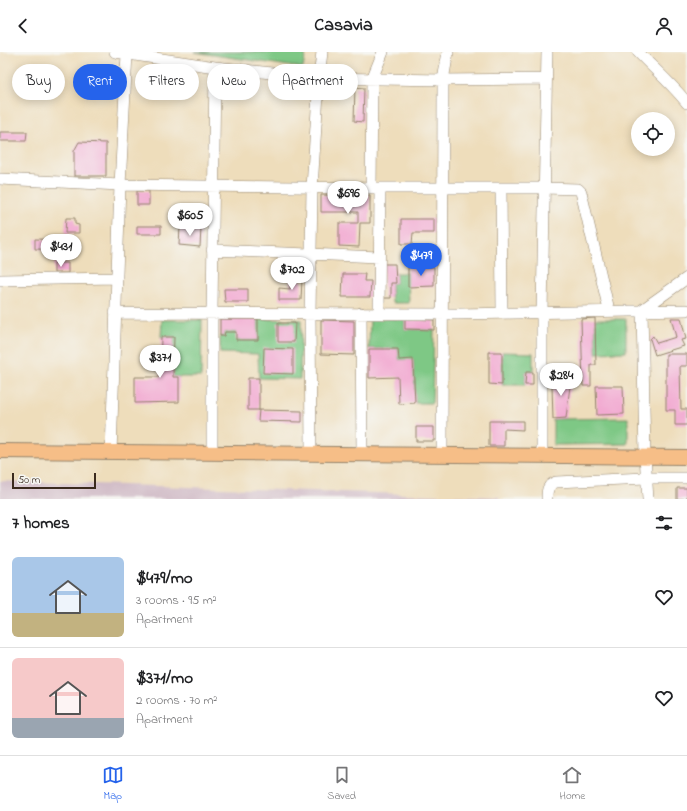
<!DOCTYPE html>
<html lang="en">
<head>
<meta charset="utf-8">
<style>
  body { margin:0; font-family:"Indie Flower",sans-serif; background:#f2f2f2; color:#202124; height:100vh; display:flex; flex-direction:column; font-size:15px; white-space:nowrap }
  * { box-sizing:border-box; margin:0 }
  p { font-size:13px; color:#757577 }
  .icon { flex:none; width:22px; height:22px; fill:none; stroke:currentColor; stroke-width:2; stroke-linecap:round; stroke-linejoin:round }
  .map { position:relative; height:447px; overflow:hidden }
  .side { display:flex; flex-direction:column; background:#fff; flex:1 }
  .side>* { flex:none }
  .top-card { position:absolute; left:12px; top:12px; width:400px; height:36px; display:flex; gap:8px }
  .controls { position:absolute; left:631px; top:60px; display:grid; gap:8px }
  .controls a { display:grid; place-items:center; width:44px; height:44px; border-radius:50%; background:#fff; box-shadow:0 2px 10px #0003; font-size:20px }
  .scale { position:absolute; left:12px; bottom:10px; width:84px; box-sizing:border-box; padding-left:4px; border:2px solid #3b2a1e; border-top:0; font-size:11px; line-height:14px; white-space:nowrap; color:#3b2a1e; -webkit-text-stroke:3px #f6f6f2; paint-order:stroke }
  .price { position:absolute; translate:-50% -34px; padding:0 9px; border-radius:14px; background:#fff; color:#222; font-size:13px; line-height:26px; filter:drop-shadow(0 1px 2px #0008) }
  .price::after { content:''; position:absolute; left:50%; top:24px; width:12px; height:9px; margin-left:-6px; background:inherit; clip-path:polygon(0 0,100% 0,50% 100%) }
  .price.active { background:#2563eb; color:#fff }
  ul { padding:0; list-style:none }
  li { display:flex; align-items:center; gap:12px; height:100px; padding:0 12px }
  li+li { border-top:1px solid #e0e0e0 }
  li span { display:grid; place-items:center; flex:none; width:112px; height:80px; border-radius:6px; color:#555 }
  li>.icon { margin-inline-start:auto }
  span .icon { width:48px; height:48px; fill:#fffc; stroke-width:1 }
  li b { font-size:17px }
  h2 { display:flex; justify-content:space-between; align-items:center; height:48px; padding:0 12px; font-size:17px }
  .chip { padding:0 14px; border-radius:18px; background:#fff; box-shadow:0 2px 10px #0003; font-size:14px; line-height:36px }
  .chip.active { background:#2563eb; color:#fff }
  header { display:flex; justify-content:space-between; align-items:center; height:52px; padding:0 12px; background:#fff; font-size:18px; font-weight:700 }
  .tabs { display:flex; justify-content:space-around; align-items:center; height:56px; border-top:1px solid #e0e0e0; background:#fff; font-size:11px; color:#757577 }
  .tabs a { display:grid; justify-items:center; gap:2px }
  .tabs .active { color:#2563eb }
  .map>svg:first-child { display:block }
  .industrial { fill:#d2bdc8 }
  .green { fill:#7ec885; stroke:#5c7952 }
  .building { fill:#f2aad1 }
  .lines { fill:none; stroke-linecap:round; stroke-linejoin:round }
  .minor-casing { stroke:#94846c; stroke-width:12 }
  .major-casing { stroke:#94846c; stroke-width:16 }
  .minor { stroke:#fff; stroke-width:11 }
  .major { stroke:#f6be87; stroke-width:14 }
</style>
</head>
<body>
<header><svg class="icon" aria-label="back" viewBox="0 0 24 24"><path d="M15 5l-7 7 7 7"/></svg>Casavia<svg class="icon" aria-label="person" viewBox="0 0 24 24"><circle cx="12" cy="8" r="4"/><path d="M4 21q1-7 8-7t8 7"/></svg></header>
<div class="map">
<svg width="687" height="447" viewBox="0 0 687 447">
  <rect width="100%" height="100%" fill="#f6f6f2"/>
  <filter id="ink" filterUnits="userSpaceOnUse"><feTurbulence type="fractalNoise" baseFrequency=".025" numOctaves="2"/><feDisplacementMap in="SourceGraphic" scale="8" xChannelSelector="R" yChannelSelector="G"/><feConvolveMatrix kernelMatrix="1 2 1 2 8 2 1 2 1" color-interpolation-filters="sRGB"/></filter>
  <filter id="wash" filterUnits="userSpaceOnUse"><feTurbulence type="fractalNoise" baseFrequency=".012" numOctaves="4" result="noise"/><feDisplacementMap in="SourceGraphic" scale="16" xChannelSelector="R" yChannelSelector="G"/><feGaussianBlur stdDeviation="0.9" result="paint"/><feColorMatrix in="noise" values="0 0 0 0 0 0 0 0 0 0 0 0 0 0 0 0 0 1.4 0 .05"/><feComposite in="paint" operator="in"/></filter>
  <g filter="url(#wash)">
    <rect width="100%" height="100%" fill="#edb"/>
    <path class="industrial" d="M0 429 499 445V447H0Z"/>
    <path class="green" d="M194 0H306L303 16Z
      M396 221H408L409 251H392L391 231H396Z
      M370 266 405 267V277L434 278 432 351H415L413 308H399L398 297H369Z
      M258 267 301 268 300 327 259 326 258 302 220 301V284H224L225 280H236L237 288H258Z
      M595 267H626V300L596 301Z
      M162 268H202L201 325H173L174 285H161Z
      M502 300 533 301V320H526L525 333H502Z
      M628 366V392L553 393V367Z"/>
    <g id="blocks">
      <path class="building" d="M85 16H103V35H85Z
        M355 35 364 36 363 70 354 69Z
        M0 80H27L26 89H0Z
        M79 90 106 91V124H74V99Z
        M137 139H149V153H137Z
        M321 143H370V171H360L359 195 339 194V171H358V160H321Z
        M66 166H75V172L79 173V181H65Z
        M401 167H434V181H413L412 192H401Z
        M137 174H161V182H137Z
        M180 175 201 176 200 195 179 193Z
        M35 187 68 188V198L35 197Z
        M54 211H68V221H54Z
        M383 212H395L396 231H391V246H384Z
        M408 215H434V234L408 235Z
        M343 222H365L364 229H371L370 245H342Z
        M290 228H302L301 248H279V236L290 237Z
        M224 237H248V250H225Z
        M595 266 596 313H591V334H583L581 267Z
        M671 266H681L686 287 681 288 684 294 655 303 650 287 653 284 657 291 676 285Z
        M220 267H258V288H236V280H225L224 284H220Z
        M405 267 434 268V278L405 277Z
        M321 268 354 269V303L321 302Z
        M278 271H295L294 290H278Z
        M161 285H174L173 325H179V350L135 351V325H160Z
        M264 296 293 297V322L263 321Z
        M369 297H398L399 308 413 307 415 351 399 352 398 325 369 326Z
        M489 300H502V333L489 332Z
        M666 302H687V314H680L681 357H687V373H675V358H666Z
        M526 320H533V333H525Z
        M559 325H573V334H570L566 366 553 367 552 334H559Z
        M248 326H259V358H248Z
        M596 334H623L624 362 597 363Z
        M259 358 302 359V370L258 369Z
        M489 369H523V378L504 377V394H489Z
        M416 375H434V389H416Z
        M677 436H687V447H677Z"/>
    </g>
  </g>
  <g filter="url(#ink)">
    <use href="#blocks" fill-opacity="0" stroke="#94846c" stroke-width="1"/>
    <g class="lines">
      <defs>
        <path id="minor" d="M115 0 215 15 319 26 443 28 546 27
          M638 0C654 17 672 32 687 51
          M0 127 120 133 380 136H544L578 137 581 140 609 258
          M371 136 372 27 383 0
          M501 136 502 261
          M212 198 379 205
          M0 228 117 226
          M115 261 458 262 687 258
          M361 261 362 402
          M379 261 380 136
          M111 401 120 133 127 2
          M212 401V260L215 15
          M311 402 310 261 312 136 319 26 322 0
          M442 403 443 28 448 0
          M542 404V260L547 0
          M547 447C547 439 547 433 556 430L646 426H687
          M648 447 645 404 642 258 687 226"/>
        <path id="major" d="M0 399 687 405"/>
      </defs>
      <use href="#minor" class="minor-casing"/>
      <use href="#major" class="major-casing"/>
      <use href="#minor" class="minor"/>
      <use href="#major" class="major"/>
    </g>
  </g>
</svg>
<div class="controls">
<a><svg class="icon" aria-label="locate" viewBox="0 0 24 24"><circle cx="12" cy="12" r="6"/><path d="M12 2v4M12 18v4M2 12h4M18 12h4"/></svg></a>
</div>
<div class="scale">50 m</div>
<b class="price" style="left:348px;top:163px">$696</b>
<b class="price" style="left:190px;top:185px">$605</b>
<b class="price" style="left:61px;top:216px">$431</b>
<b class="price active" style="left:421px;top:225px">$479</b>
<b class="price" style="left:292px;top:239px">$702</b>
<b class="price" style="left:160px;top:327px">$371</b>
<b class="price" style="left:561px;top:345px">$284</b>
<div class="top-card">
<a class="chip">Buy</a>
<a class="chip active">Rent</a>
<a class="chip">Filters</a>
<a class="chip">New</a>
<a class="chip">Apartment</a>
</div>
</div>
<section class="side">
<h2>7 homes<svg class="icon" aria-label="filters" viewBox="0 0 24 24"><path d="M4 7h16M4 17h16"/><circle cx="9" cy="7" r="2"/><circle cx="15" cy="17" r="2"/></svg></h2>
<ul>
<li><span style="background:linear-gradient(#a9c7e8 70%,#c2b280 0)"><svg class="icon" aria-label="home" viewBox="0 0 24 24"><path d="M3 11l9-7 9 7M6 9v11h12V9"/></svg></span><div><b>$479/mo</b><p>3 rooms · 95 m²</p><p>Apartment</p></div><svg class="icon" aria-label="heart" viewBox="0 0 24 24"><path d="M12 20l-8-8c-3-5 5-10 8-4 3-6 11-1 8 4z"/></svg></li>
<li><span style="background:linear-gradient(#f6c9c9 75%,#9aa5b1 0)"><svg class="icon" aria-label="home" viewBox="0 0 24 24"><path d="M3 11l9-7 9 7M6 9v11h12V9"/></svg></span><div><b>$371/mo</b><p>2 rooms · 70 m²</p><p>Apartment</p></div><svg class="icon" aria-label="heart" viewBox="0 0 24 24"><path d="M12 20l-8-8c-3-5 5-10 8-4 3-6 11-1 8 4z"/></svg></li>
</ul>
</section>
<nav class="tabs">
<a class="active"><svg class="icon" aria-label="map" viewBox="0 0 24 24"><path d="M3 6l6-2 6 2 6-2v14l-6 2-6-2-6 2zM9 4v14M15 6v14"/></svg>Map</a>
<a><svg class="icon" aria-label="saved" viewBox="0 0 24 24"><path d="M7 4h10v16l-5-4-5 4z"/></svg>Saved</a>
<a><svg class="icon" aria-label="home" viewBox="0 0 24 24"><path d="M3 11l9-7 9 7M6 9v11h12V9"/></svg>Home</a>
</nav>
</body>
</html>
